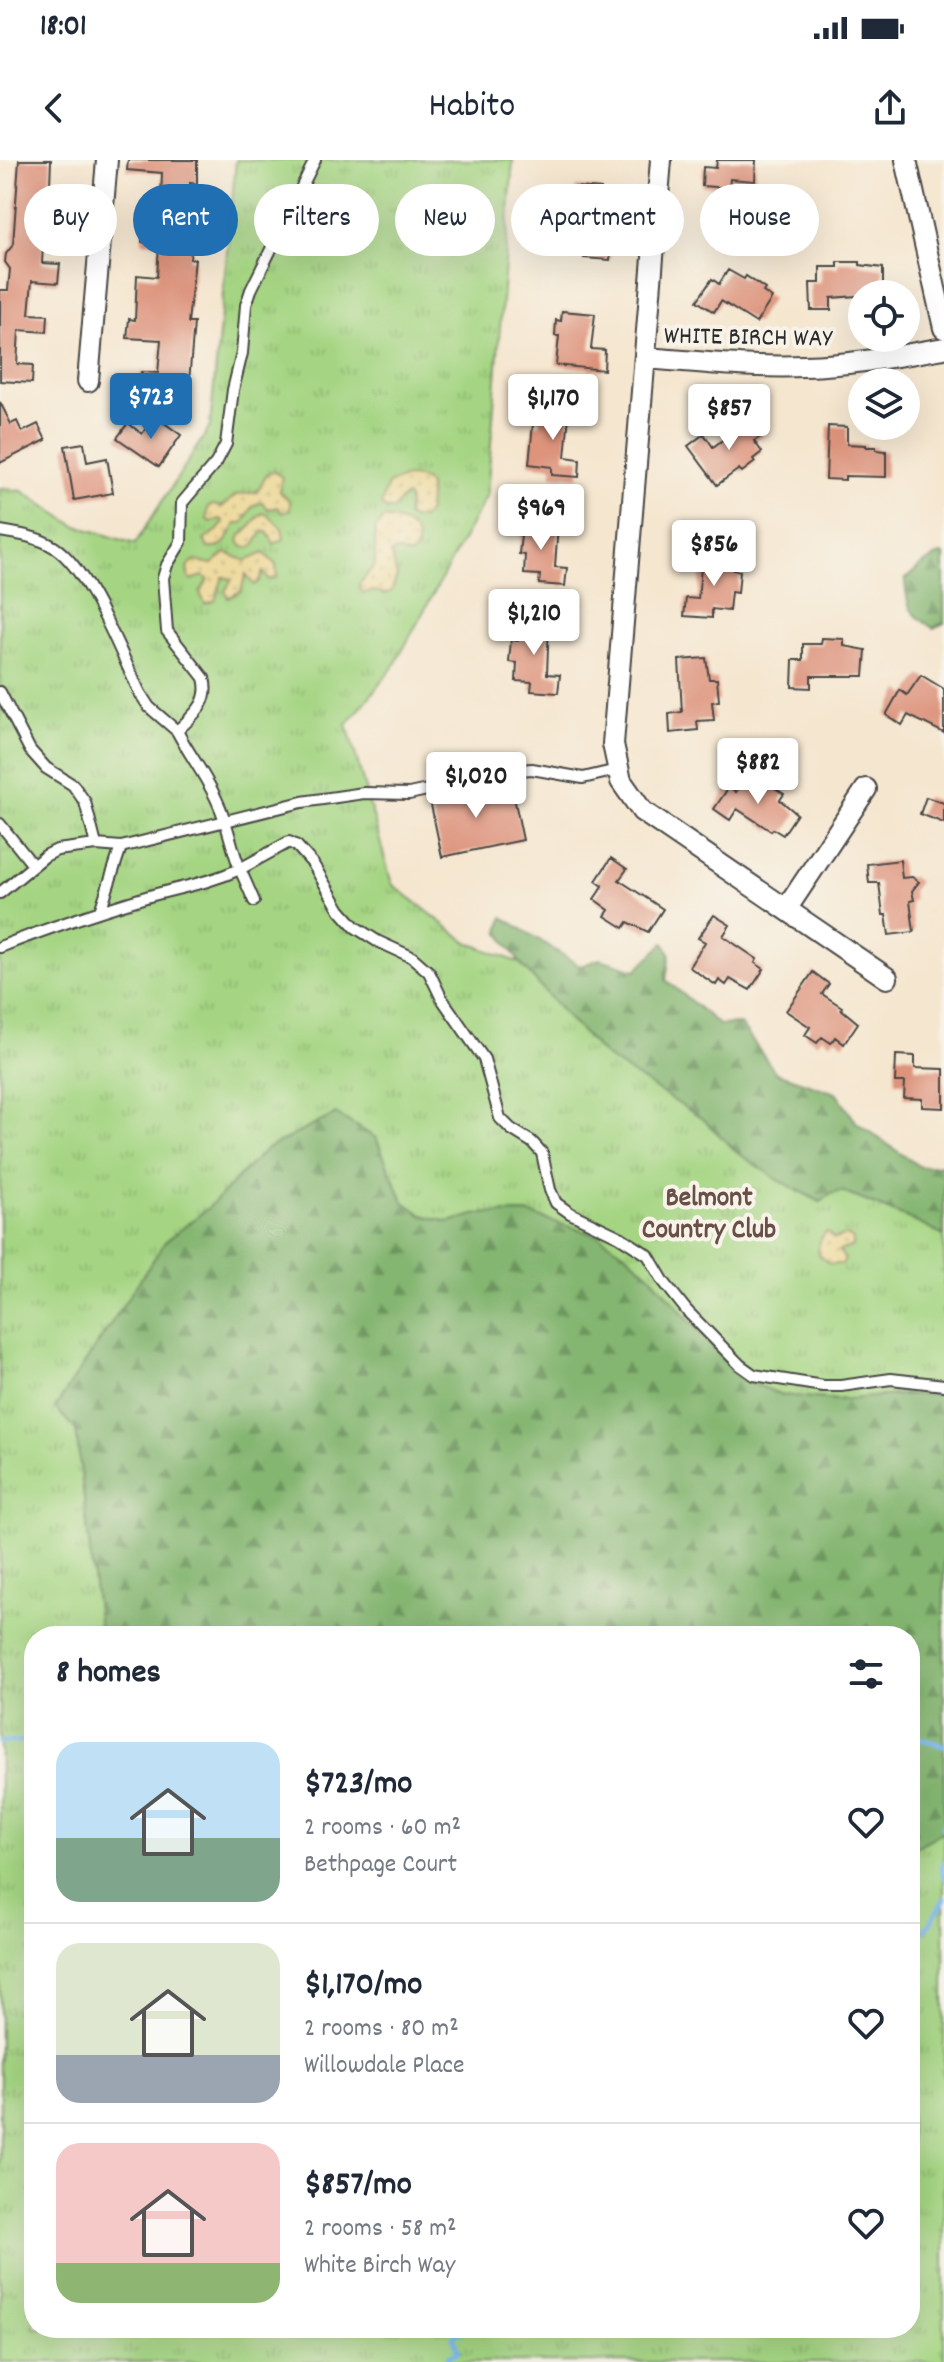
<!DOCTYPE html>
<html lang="en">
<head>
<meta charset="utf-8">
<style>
  body { margin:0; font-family:Dekko,sans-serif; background:#f6f6f7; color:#1f2937; height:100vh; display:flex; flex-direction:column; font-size:30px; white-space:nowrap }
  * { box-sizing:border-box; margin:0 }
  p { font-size:26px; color:#747a83 }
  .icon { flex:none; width:44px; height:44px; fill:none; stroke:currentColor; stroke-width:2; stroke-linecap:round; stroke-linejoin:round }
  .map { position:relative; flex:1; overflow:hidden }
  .side { position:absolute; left:24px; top:1466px; width:896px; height:712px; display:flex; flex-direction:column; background:#fff; border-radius:32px; box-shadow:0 8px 32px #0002 }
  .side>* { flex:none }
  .hud { position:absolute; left:24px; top:24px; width:896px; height:72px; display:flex; gap:16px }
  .controls { position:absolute; left:848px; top:120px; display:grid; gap:16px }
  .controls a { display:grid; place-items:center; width:72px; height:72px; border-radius:50%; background:#fff; box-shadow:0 8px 32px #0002; font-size:40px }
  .price { position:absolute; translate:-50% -68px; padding:0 18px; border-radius:8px; background:#fff; color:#222; font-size:26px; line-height:52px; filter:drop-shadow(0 2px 4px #0008) }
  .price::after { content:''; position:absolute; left:50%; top:48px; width:24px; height:18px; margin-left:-12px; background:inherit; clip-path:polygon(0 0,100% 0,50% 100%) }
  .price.selected { background:#1f6fb2; color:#fff }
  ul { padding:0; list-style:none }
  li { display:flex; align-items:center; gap:24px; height:200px; padding:0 32px }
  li+li { border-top:2px solid #e0e1e3 }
  li span { display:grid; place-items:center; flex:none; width:224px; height:160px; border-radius:24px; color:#555 }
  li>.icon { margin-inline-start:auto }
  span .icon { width:96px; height:96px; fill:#fffc; stroke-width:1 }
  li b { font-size:34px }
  h2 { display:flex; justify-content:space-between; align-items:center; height:96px; padding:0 32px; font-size:34px }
  .tag { padding:0 28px; border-radius:36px; background:#fff; box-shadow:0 8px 32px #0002; font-size:28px; line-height:72px }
  .tag.selected { background:#1f6fb2; color:#fff }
  .status { display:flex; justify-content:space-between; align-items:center; height:56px; padding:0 40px; background:#fff; direction:ltr }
  .status svg { height:22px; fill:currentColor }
  header { display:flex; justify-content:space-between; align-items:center; height:104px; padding:0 32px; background:#fff; font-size:36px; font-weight:600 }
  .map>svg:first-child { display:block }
  .grass { fill:url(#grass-tufts); stroke:#688057; stroke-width:2 }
  .forest { fill:url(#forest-firs); stroke:#58704e; stroke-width:2 }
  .sand { fill:url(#sand-dots); stroke:#8c8264; stroke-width:2 }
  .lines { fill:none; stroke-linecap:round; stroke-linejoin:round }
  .stream { stroke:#7db9ef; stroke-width:5 }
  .building { fill:#dd937b }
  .lane-casing { stroke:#494744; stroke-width:14 }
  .street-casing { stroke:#494744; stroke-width:24 }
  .lane { stroke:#fff; stroke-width:10 }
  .street { stroke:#fff; stroke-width:20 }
  .labels { text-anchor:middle; stroke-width:8; stroke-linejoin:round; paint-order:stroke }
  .street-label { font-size:26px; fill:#2b2b2b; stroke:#f7f3e8 }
  .neighbourhood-label { font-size:28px; font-weight:bold; fill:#694f47; stroke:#f7f3e8 }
</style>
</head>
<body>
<div class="status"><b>18:01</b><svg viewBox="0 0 49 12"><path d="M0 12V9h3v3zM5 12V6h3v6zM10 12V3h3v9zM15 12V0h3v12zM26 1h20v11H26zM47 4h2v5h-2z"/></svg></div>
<header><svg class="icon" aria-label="back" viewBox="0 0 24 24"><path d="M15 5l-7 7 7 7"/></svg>Habito<svg class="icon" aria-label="share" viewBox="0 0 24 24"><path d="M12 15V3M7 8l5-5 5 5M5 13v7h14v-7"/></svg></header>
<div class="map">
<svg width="944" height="2202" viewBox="0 0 944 2202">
  <defs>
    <pattern id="grass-tufts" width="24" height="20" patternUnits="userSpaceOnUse" patternTransform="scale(2)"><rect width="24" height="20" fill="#a5d583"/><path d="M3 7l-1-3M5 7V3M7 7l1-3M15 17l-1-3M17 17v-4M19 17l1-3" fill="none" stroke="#8eb771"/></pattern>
    <pattern id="forest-firs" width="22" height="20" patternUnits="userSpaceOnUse" patternTransform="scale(2)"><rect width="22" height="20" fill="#84b671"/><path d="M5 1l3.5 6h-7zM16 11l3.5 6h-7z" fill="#6c945d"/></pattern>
    <pattern id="sand-dots" width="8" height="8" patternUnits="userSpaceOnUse" patternTransform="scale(2)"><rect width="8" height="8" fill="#eeda9e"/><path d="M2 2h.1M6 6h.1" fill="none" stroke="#cb8" stroke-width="1.8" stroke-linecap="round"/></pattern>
  </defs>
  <rect width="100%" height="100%" fill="#f7f3e8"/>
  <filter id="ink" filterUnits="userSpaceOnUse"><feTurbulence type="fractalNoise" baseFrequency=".0125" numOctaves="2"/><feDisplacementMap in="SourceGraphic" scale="16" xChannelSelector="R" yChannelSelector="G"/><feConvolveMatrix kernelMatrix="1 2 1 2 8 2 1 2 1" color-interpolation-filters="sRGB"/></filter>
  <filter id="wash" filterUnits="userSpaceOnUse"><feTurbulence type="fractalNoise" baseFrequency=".006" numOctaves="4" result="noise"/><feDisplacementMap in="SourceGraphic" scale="32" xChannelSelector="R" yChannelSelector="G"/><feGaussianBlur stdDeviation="1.8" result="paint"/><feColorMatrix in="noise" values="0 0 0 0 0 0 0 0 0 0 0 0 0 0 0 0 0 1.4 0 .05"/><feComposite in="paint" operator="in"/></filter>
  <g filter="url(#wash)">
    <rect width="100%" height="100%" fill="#f5e6cf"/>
    <path class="grass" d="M236 0H513L487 335 394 506 347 565 392 724 467 782 520 803 569 859 606 897 704 960 738 993 780 1021 820 1042 831 1034 841 1031 910 1059 944 1076V1234L898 1235 836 1240 782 1235 739 1218 650 1115 625 1093 527 1053 479 1054 449 1062 422 1055 403 1041 376 978 266 989 208 1049 165 1082 76 1270 100 1476H34V2168H910V1690L944 1671V2202H0V328L22 331 74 365 135 384 210 267Z"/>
    <path class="forest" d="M940 394 944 395V463L933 468C909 453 907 448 905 420L920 406Z
      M503 757 580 806 600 799 636 810 664 783 670 793 666 820 719 865 740 864 776 913 836 933 857 963 920 1007 944 1005V1076L910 1059 841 1031 831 1034 821 1042 780 1021 738 993 704 960 606 897 569 859 520 803 499 772Z
      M336 954 376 978 403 1041 422 1055 449 1062 479 1054 527 1053 599 1076 625 1093 650 1115 739 1218 782 1235 836 1240 898 1235 944 1234V1671L910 1690V1476H100L76 1270 55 1248 165 1082 208 1048 266 989Z"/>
    <path class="sand" d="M273 311 282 317 279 331 290 341V350L283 353 277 347 268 349 263 343C251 342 250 353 244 362L236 364C229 376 224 391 208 388L204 380 218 370 224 362 221 359 211 362 207 360 208 347 213 345 222 347 236 335 257 332 267 314Z
      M406 317C440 318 426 331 429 352L423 358 412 359 407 356 409 340 407 336 401 339 394 350H387L381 345 388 324Z
      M263 353C272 355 275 364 282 368L284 379 274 384 268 373 264 371 252 387H243L239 381 241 375C254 368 253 358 263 353Z
      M383 359C403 357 431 375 410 396L397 391 391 393 397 416 391 432 385 434 375 431 362 433 359 424 375 405V369Z
      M226 393 246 401 264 393 276 405 277 417 269 420 263 412 259 421 254 425 246 414 241 431 228 438 225 431 232 419 223 417 215 441 205 444 200 433 208 419 203 416 191 420 188 416 187 407 195 401 212 404Z
      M827 1072 834 1079 846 1075 853 1079V1086L839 1091 845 1099 843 1104H829L819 1095C817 1086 820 1077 827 1072Z"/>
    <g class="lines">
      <path class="stream" d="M0 1582 34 1581
        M910 1582 919 1578 944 1586
        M944 1664 942 1667 944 1669
        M944 1702 942 1708 944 1718
        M910 1784 930 1764 944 1739
        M445 2202 450 2195 458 2192 453 2176 469 2168"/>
    </g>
    <g id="blocks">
      <path class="building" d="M19 0H51L49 51 65 53 64 71 44 69 42 103 60 104 58 123 32 121 29 154 48 155 47 172 19 170 17 204 33 205 32 223 0 221V130H8L10 109 5 102 6 94 13 85Z
        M128 0H197V24L190 23 188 55H194L190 99H195L188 163H194L188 234 139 229 141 212 158 213 161 180 127 178 129 159 135 160 137 115 157 117 159 84 142 82 143 64 160 66 162 13 127 10Z
        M717 0H756L755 21 730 19 729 28 702 26 703 7 716 8Z
        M576 27 601 29 600 39H604L600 80 612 81 610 100 584 98 585 89 560 86 564 48 571 49Z
        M838 102H860V105L883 108V134L831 138V150H811L810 123H820V107H838Z
        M728 110 744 119 746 116 765 129 763 132 772 138 756 163 721 141 714 152 697 141 712 119 719 124Z
        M562 151 595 154 591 189 605 190 604 210 556 205 559 176H555L556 160 561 161Z
        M0 242 11 264 17 261 22 272 38 264 46 280 0 303Z
        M544 243 570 245 565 297 580 299 579 317 552 315V307L529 304 533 264 540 265Z
        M751 259 763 275 754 281 762 292 753 299 755 302 742 312 739 309 717 325 688 286 704 274 713 287Z
        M160 260 181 275 159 307 117 278 128 263 142 274 149 264 155 267Z
        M828 266 847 267V284L866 285V287H876V290L886 291V317L845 316V320L826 319Z
        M84 283 87 302 107 298 113 333 74 340 65 286Z
        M517 362 558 365 555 407 567 408 565 426 539 424 540 415 524 414 525 395 519 394 521 375 516 374Z
        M702 397 734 399 733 410 740 411 738 433 731 432 729 451 712 449V458L684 456 686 438 698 439Z
        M523 459 549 461 547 514 560 515 558 533 531 531 532 522 516 521 517 503 509 502 511 480 518 481Z
        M822 478 844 479V486L866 490 864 516H811V528L792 527 793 500H803V484H821Z
        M706 498 709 519H717L719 541 712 542 714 560 697 561 698 570 670 573 669 554 682 552 679 500Z
        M921 515 944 529V573L908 555 902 565 886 555 900 530 907 535Z
        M746 618 760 628 764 621 784 634 780 640 797 654 783 675 773 669 771 671 737 649 730 660 714 649 729 627 736 632Z
        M511 623 523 680 442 697 430 640Z
        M926 637 944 643V663L920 654Z
        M611 698 627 709 619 720 663 749 648 772 628 762 624 768 605 756 609 750 594 739 603 726 596 721Z
        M900 700 902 718 912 717 919 722 912 731 914 740 910 741 914 772 889 775 886 755H883L879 723H869L867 704Z
        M714 755 730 765 723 776 757 799 755 803 764 809 750 830 730 819 726 825 719 820 716 825 689 807 705 782 698 778Z
        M813 812 829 824 822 834 842 847 841 849 858 863 844 884 835 877 831 883 822 877 817 883 805 875 810 867 786 851Z
        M896 895 915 896V908L944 909V948L922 947V939L904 938 905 922H895Z"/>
    </g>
  </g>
  <g filter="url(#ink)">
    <use href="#blocks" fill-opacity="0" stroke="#494744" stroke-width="2"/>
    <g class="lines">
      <defs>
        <path id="lane" d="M315 0 251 130 246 145 242 193 233 230 226 284 216 303 182 343 181 382 167 405 163 418 167 471 204 518C211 543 193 555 177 571 190 596 207 617 218 643 228 664 231 687 240 709L289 682 297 686 313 704 340 750 355 767 377 781 412 797 429 812 442 839 484 899 500 958 511 969 532 982 542 993 550 1030 556 1043 570 1053 620 1077 648 1095 664 1122 687 1151 740 1205 754 1215 823 1226H841L891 1219 944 1225
          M0 371C19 374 38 377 54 387 90 410 120 493 140 533L149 547 177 571
          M0 532 30 590 46 608 73 625 85 642 96 685 57 690 45 696 0 733
          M0 664 32 704
          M96 685 121 687 302 642 364 633 409 634 519 610 532 609 583 618 617 610
          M100 751 121 687
          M0 787C48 768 96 752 146 737 180 727 206 724 240 709L254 741"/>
        <path id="street" d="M661 0 613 584 621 621 642 651 887 818
          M906 0 944 168
          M645 198C698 202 751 208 804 206 851 205 898 196 944 188
          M88 221 107 0
          M787 748 866 629"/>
      </defs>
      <use href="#lane" class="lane-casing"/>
      <use href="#street" class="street-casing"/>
      <use href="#lane" class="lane"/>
      <use href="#street" class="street"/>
    </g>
  </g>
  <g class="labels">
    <g class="street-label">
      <text transform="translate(748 175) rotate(1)" y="9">WHITE BIRCH WAY</text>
    </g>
    <g class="neighbourhood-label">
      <text x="709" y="1045">Belmont<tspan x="709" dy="32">Country Club</tspan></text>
    </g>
  </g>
</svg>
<div class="controls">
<a><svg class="icon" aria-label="locate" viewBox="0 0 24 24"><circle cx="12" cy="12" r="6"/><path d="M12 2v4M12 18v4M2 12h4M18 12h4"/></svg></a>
<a><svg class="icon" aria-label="layers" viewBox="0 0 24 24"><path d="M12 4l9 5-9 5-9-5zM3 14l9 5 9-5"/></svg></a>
</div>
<b class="price selected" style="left:151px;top:281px">$723</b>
<b class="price" style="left:553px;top:282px">$1,170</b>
<b class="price" style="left:729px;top:292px">$857</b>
<b class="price" style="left:541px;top:392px">$969</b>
<b class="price" style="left:714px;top:428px">$856</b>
<b class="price" style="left:534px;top:497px">$1,210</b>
<b class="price" style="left:758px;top:646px">$882</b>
<b class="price" style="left:476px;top:660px">$1,020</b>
<div class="hud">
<a class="tag">Buy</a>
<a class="tag selected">Rent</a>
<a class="tag">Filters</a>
<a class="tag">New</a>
<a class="tag">Apartment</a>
<a class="tag">House</a>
</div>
<section class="side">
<h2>8 homes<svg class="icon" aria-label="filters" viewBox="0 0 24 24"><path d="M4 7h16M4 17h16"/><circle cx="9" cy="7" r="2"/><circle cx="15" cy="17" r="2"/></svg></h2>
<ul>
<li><span style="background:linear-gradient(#bfe0f5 60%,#7fa58c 0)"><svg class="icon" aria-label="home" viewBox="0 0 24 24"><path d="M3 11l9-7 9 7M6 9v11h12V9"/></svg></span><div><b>$723/mo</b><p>2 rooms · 60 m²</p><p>Bethpage Court</p></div><svg class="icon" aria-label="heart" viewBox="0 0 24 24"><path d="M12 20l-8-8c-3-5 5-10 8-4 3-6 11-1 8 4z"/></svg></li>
<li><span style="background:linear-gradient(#dfe7d0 70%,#9aa5b1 0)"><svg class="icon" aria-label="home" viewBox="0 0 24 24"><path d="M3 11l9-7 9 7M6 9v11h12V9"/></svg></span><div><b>$1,170/mo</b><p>2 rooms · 80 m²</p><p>Willowdale Place</p></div><svg class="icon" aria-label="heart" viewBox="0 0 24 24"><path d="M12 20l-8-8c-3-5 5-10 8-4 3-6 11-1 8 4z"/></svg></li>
<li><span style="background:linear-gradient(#f6c9c9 75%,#8fb573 0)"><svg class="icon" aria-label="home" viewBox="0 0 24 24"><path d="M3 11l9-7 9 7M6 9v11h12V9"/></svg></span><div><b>$857/mo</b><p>2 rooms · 58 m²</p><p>White Birch Way</p></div><svg class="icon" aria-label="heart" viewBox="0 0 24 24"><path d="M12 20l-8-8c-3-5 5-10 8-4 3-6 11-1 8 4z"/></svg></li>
</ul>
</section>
</div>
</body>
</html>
